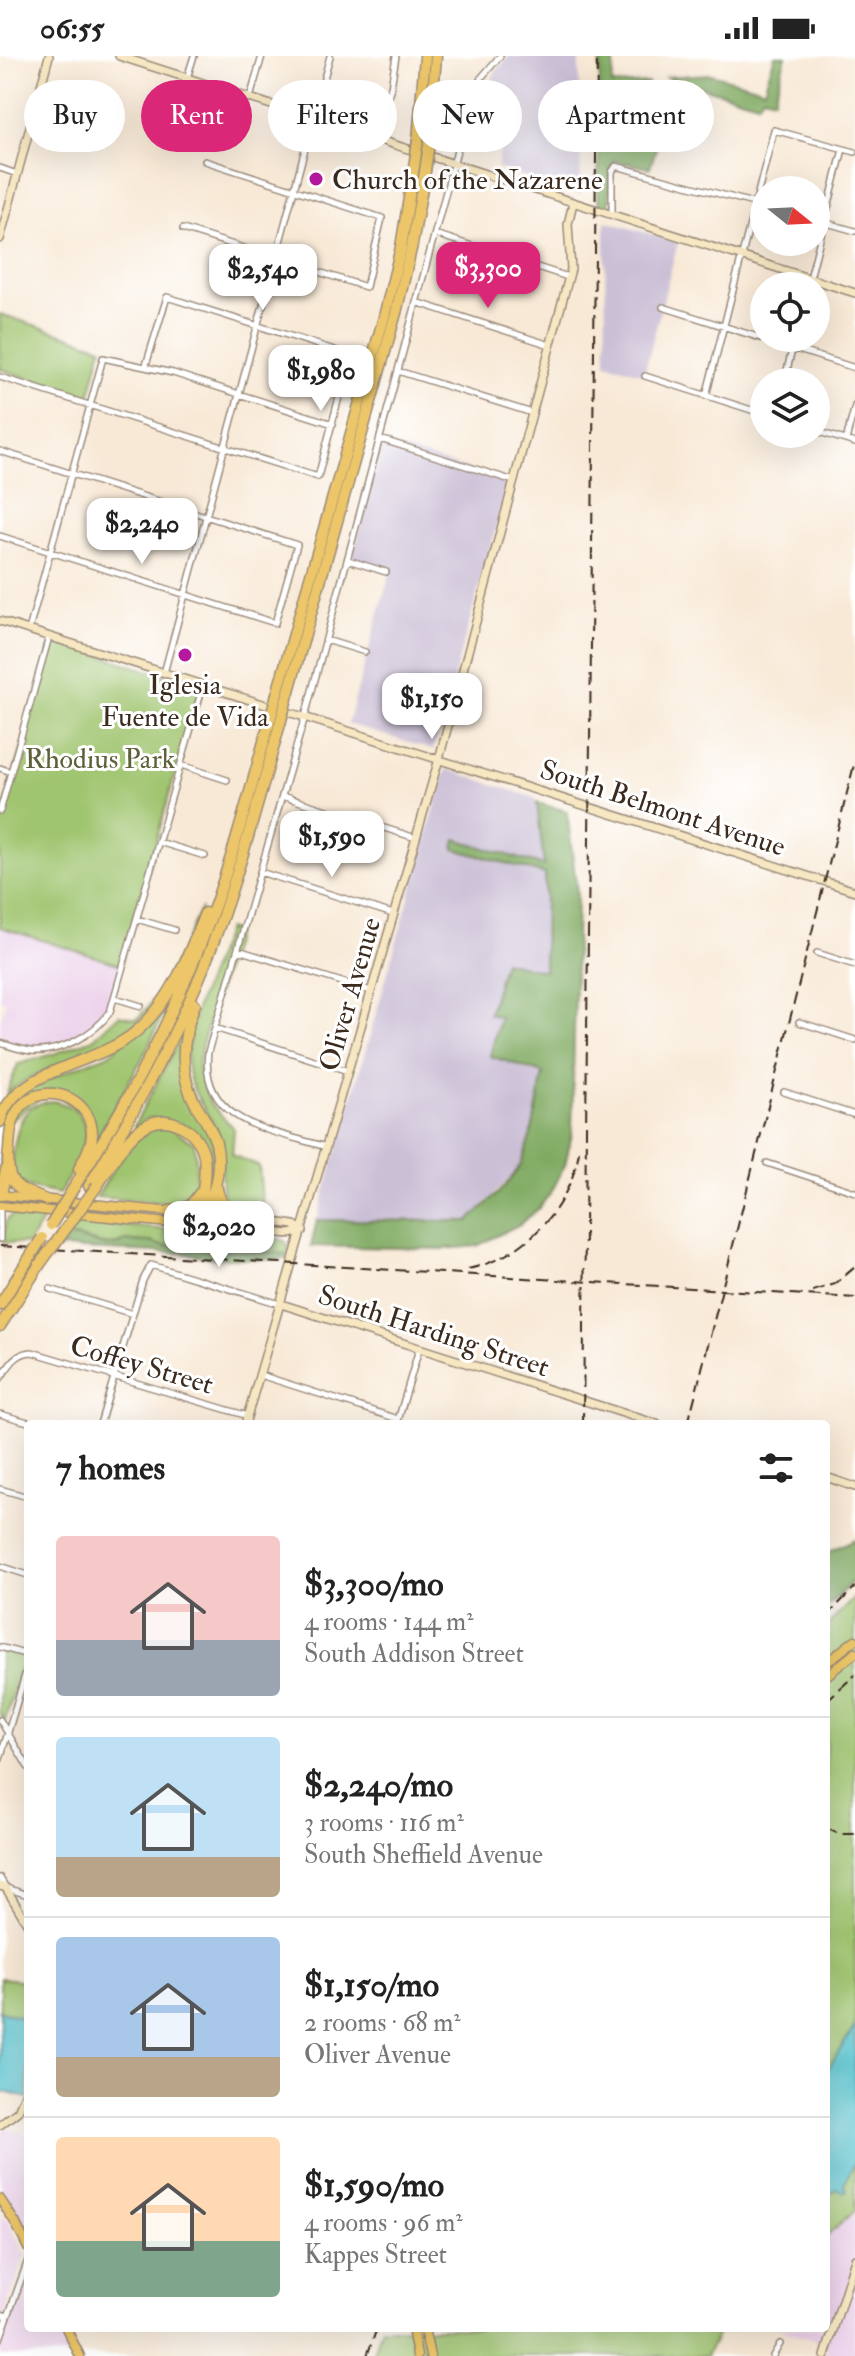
<!DOCTYPE html>
<html lang="en">
<head>
<meta charset="utf-8">
<style>
  body { margin:0; font-family:"IM FELL Double Pica",serif; background:#f2f2f2; color:#222; height:100vh; display:flex; flex-direction:column; font-size:30px; white-space:nowrap }
  * { box-sizing:border-box; margin:0 }
  p { font-size:26px; color:#767676 }
  .icon { flex:none; width:44px; height:44px; fill:none; stroke:currentColor; stroke-width:2; stroke-linecap:round; stroke-linejoin:round }
  .map { position:relative; flex:1; overflow:hidden }
  .panel { position:absolute; left:24px; top:1364px; width:806px; height:912px; display:flex; flex-direction:column; background:#fff; border-radius:8px; box-shadow:0 8px 32px #0002 }
  .panel>* { flex:none }
  .top-card { position:absolute; left:24px; top:24px; width:808px; height:72px; display:flex; gap:16px }
  .needle { width:52px; rotate:108deg }
  .fabs { position:absolute; left:750px; top:120px; display:grid; gap:16px }
  .fabs a { display:grid; place-items:center; width:80px; height:80px; border-radius:50%; background:#fff; box-shadow:0 8px 32px #0002; font-size:40px }
  .price { position:absolute; translate:-50% -68px; padding:0 18px; border-radius:16px; background:#fff; color:#222; font-size:26px; line-height:52px; filter:drop-shadow(0 2px 4px #0008) }
  .price::after { content:''; position:absolute; left:50%; top:48px; width:24px; height:18px; margin-left:-12px; background:inherit; clip-path:polygon(0 0,100% 0,50% 100%) }
  .price.selected { background:#db2777; color:#fff }
  ul { padding:0; list-style:none }
  li { display:flex; align-items:center; gap:24px; height:200px; padding:0 32px }
  li+li { border-top:2px solid #e0e0e0 }
  li span { display:grid; place-items:center; flex:none; width:224px; height:160px; border-radius:8px; color:#555 }
  li>.icon { margin-inline-start:auto }
  span .icon { width:96px; height:96px; fill:#fffc; stroke-width:1 }
  li b { font-size:34px }
  h2 { display:flex; justify-content:space-between; align-items:center; height:96px; padding:0 32px; font-size:34px }
  .chip { padding:0 28px; border-radius:36px; background:#fff; box-shadow:0 8px 32px #0002; font-size:28px; line-height:72px }
  .chip.selected { background:#db2777; color:#fff }
  .status { display:flex; justify-content:space-between; align-items:center; height:56px; padding:0 40px; background:#fff; direction:ltr }
  .status svg { height:22px; fill:currentColor }
  .map>svg:first-child { display:block }
  .built { fill:#ecd1ea }
  .industrial { fill:#cbbfd5 }
  .green { fill:#a0c56f; stroke:#6e7846; stroke-width:2 }
  .forest { fill:#80aa62; stroke:#5e6a40; stroke-width:2 }
  .water { fill:#55c2ce; stroke:#487676; stroke-width:2 }
  .lines { fill:none; stroke-linecap:round; stroke-linejoin:round }
  .street-casing { stroke:#9a8a7a; stroke-width:8 }
  .secondary-casing { stroke:#9a8a7a; stroke-width:10 }
  .primary-casing { stroke:#9a8a7a; stroke-width:11 }
  .highway-casing { stroke:#9a8a7a; stroke-width:13 }
  .street { stroke:#fff; stroke-width:5 }
  .secondary { stroke:#f7e8c3; stroke-width:7 }
  .primary { stroke:#ecc669; stroke-width:8 }
  .highway { stroke:#ecc669; stroke-width:10 }
  .rail { stroke:#3b2a1e; stroke-width:2; stroke-dasharray:12 6; stroke-linecap:butt }
  .highway-bridge-casing { stroke:#9a8a7a; stroke-width:13; stroke-linecap:butt }
  .highway-bridge { stroke:#ecc669; stroke-width:10 }
  .poi-dot { fill:#b5179e; stroke:#fff; stroke-width:3 }
  .labels { text-anchor:middle; stroke-width:6; stroke-linejoin:round; paint-order:stroke }
  .poi-label { font-size:28px; fill:#3b2a1e; stroke:#fff; text-anchor:start }
  .park-label { font-size:28px; fill:#5e603a; stroke:#fff }
  .street-label { font-size:28px; fill:#3b2a1e; stroke:#fff }
</style>
</head>
<body>
<div class="status"><b>06:55</b><svg viewBox="0 0 49 12"><path d="M0 12V9h3v3zM5 12V6h3v6zM10 12V3h3v9zM15 12V0h3v12zM26 1h20v11H26zM47 4h2v5h-2z"/></svg></div>
<div class="map">
<svg width="855" height="2300" viewBox="0 0 855 2300">
  <rect width="100%" height="100%" fill="#fff"/>
  <filter id="ink" filterUnits="userSpaceOnUse"><feTurbulence type="fractalNoise" baseFrequency=".0125" numOctaves="2"/><feDisplacementMap in="SourceGraphic" scale="16" xChannelSelector="R" yChannelSelector="G"/><feConvolveMatrix kernelMatrix="1 2 1 2 8 2 1 2 1" color-interpolation-filters="sRGB"/></filter>
  <filter id="wash" filterUnits="userSpaceOnUse"><feTurbulence type="fractalNoise" baseFrequency=".006" numOctaves="4" result="noise"/><feDisplacementMap in="SourceGraphic" scale="32" xChannelSelector="R" yChannelSelector="G"/><feGaussianBlur stdDeviation="1.8" result="paint"/><feColorMatrix in="noise" values="0 0 0 0 0 0 0 0 0 0 0 0 0 0 0 0 0 1.4 0 .05"/><feComposite in="paint" operator="in"/></filter>
  <g filter="url(#wash)">
    <rect width="100%" height="100%" fill="#f8e9d6"/>
    <path class="built" d="M0 871 121 909 110 949 99 965 80 978 40 991H26L0 983V965L6 946 0 943Z
      M8 2072 28 2079V2174L0 2130V2075Z
      M855 2126V2300H824L828 2289 777 2272H826V2162Z
      M0 2157 9 2168 25 2200 0 2271Z
      M28 2215V2272H58L72 2300H0V2293Z"/>
    <path class="industrial" d="M509 0H579L581 139 497 112 502 84 497 68 485 59 488 50 481 48 496 15Z
      M605 165 678 186 644 318 606 307Z
      M383 387 509 426 433 694 348 668 391 514 352 501Z
      M446 713 535 742 537 747 544 810 457 784 454 793 545 818 544 915 490 958 501 961 543 1017 534 1067 520 1109 513 1119 468 1165 317 1164Z"/>
    <path class="green" d="M0 258 102 291 89 342 0 313Z
      M55 585 197 630 199 634 121 909 0 871V770L51 589Z
      M201 852C170 928 162 965 82 1000 54 1012 28 1018 6 1039L18 1008 54 998 93 983 119 959 137 963C167 931 182 891 201 852Z
      M227 873 236 876 202 988 198 1012 209 1046 234 1073 232 1099 259 1110 263 1156C254 1155 241 1155 232 1152 214 1144 226 1101 219 1083 213 1063 198 1047 191 1027 175 983 212 915 227 873Z
      M163 951 166 953 143 1001 95 1085 94 1065 50 1034 8 1066 0 1121 4 1061 22 1034 109 998Z
      M177 988 180 989V1014L213 1086 214 1121 208 1147 202 1083 153 1062 146 1063 136 1072 134 1070Z
      M54 1045C110 1060 77 1105 59 1138 47 1135 26 1133 17 1124 7 1112 17 1068 26 1057 33 1048 43 1046 54 1045Z
      M170 1072 194 1087C197 1105 198 1129 188 1145L167 1147 96 1141C108 1124 131 1080 150 1073 156 1071 163 1072 170 1072Z
      M12 1159 44 1162 28 1188 3 1186 6 1165Z
      M80 1166 279 1183 285 1185 289 1192 287 1198 202 1192 184 1186C165 1196 150 1183 129 1185 121 1185 114 1191 105 1188 93 1186 81 1181 68 1180Z
      M855 1541V2154L826 2181V1571Z
      M0 1593 24 1600 23 1608 5 1664 0 1658Z
      M0 1922 28 1925V1963L0 1955Z
      M382 2272H721L706 2300H372Z"/>
    <path class="forest" d="M600 0H615L612 29 648 27 643 52 667 57 650 112 614 105 610 113 609 152 598 149Z
      M775 0H786L774 43 763 40 758 47 665 21 711 18 764 33Z
      M537 747 567 755 577 836 572 1078 565 1109 552 1135 538 1153 520 1168 477 1190 444 1193 311 1190 317 1164 468 1165C485 1149 509 1130 520 1109 533 1081 538 1047 543 1017L490 1000 500 961 489 958 504 905 544 915 545 818 454 793 456 783 544 810Z
      M68 1180 105 1189H119L126 1185 151 1186 165 1191 198 1184 203 1192 287 1198 286 1203 214 1202 182 1197 60 1192Z
      M855 1483V1523L826 1552V1497Z"/>
    <path class="water" d="M0 1955 28 1963V2042L0 2035Z
      M855 1970V2106L844 2128 847 2134 845 2136 836 2133 826 2141V2016Z"/>
  </g>
  <g filter="url(#ink)">
    <g class="lines">
      <defs>
        <path id="street" d="M187 22 194 0
          M250 42 262 0
          M376 83 391 31 396 0
          M0 112 17 118
          M612 158V116L616 110 764 150
          M816 164 855 175
          M183 173 366 231 382 162 205 105
          M435 178 568 221
          M808 230 843 93
          M416 246 550 289
          M663 251 855 312
          M398 315 532 357
          M645 320 764 358
          M0 321 318 421 350 299 167 241 146 309
          M784 326 795 282
          M706 340 774 74 855 96
          M816 375 855 387
          M380 383 514 425
          M846 384 855 350
          M0 395 297 489 275 567 0 480
          M348 504 386 516
          M29 574 103 302 173 317 333 368
          M326 584 365 596
          M164 617 330 0
          M181 709 227 724
          M0 712 11 716
          M282 740 416 782
          M0 755 49 581
          M159 786 205 800
          M260 816 393 858
          M137 863 174 874
          M238 894 371 935
          M817 897 855 909
          M115 942 141 950
          M799 966 855 984
          M215 972 348 1015
          M0 987C10 990 21 994 31 995 60 997 94 979 110 956L203 630
          M784 1036 855 1059
          M326 1091C275 1075 199 1068 208 996L306 657 470 46 481 22 500 0
          M767 1107 855 1136
          M0 1151V1183
          M50 1233 133 1258
          M260 1319 398 1363
          M0 1323C9 1310 15 1297 32 1296L248 1360
          M0 1358 35 1368
          M100 1368 143 1224 151 1209 280 1248
          M397 1368 419 1293
          M0 1433 28 1441
          M0 1510 28 1519
          M0 1591 28 1599
          M0 1664 28 1711
          M0 1703 28 1609
          M0 1822 6 1832 28 1839
          M0 2258 8 2260
          M0 2283 28 2204
          M773 2300 780 2288"/>
        <path id="secondary" d="M119 0 855 237
          M0 183 49 0
          M0 565 855 835
          M204 1159 247 1163
          M267 1165 294 1169 303 1175
          M199 1170 290 1178 303 1175
          M281 1248 657 1368
          M245 1368 439 703 571 213 568 168 573 147
          M826 1421 855 1431
          M0 1830 6 1832 28 1869
          M0 2069 18 2055 28 2030
          M825 2300 855 2203"/>
        <path id="primary" d="M0 1139 204 1159
          M0 1150 199 1170
          M826 1607 855 1584
          M826 1620 855 1597
          M0 2143 15 2166 28 2192
          M66 2272 80 2300
          M412 2272 417 2300
          M424 2272 430 2300"/>
        <path id="highway" d="M418 84 425 0
          M429 88 436 0
          M277 638 384 261 401 191 414 111
          M287 642 396 257 412 189 425 115
          M195 948C182 981 177 1016 196 1049 203 1061 212 1073 216 1087 223 1116 212 1144 199 1170
          M0 1066C14 1011 97 1011 138 974 172 944 189 899 205 857
          M76 1128C130 1044 176 957 210 863 234 798 251 731 270 664
          M89 1130C132 1060 172 989 203 913 235 833 257 750 280 668
          M97 1130C115 1103 142 1046 183 1071 194 1077 202 1088 204 1100 207 1120 201 1143 200 1162
          M217 1132C220 1159 248 1160 271 1166
          M1 1139 6 1114
          M46 1144C14 1131 5 1129 9 1092 10 1080 10 1067 17 1056 38 1022 93 1039 92 1079 92 1091 84 1102 79 1113
          M169 1155 190 1150 200 1137
          M0 1249 23 1212
          M0 1270 40 1208"/>
      </defs>
      <use href="#street" class="street-casing"/>
      <use href="#secondary" class="secondary-casing"/>
      <use href="#primary" class="primary-casing"/>
      <use href="#highway" class="highway-casing"/>
      <use href="#street" class="street"/>
      <use href="#secondary" class="secondary"/>
      <use href="#primary" class="primary"/>
      <use href="#highway" class="highway"/>
      <path class="rail" d="M0 1190 855 1242
        M468 1213C525 1201 570 1152 579 1095
        M813 1235 835 1228 855 1211
        M583 1368 597 0
        M688 1368 855 705
        M826 1561 855 1531
        M826 1645 855 1619
        M826 1772 839 1778H855
        M367 2300 377 2272"/>
      <defs>
        <path id="highway-bridge" d="M414 111 418 84
          M425 115 429 88
          M270 664 277 638
          M280 668 287 642
          M51 1169 76 1128
          M40 1208 97 1130
          M23 1212 42 1182"/>
      </defs>
      <use href="#highway-bridge" class="highway-bridge-casing"/>
      <use href="#highway-bridge" class="highway-bridge"/>
    </g>
  </g>
  <g class="poi-dot">
    <circle cx="316" cy="123" r="8"/>
    <circle cx="185" cy="599" r="8"/>
  </g>
  <g class="labels">
    <g class="poi-label">
      <text x="332" y="133">Church of the Nazarene</text>
      <text x="185" y="638" text-anchor="middle">Iglesia<tspan x="185" dy="32">Fuente de Vida</tspan></text>
    </g>
    <g class="park-label">
      <text x="100" y="712">Rhodius Park</text>
    </g>
    <g class="street-label">
      <text transform="translate(663 751) rotate(18)" y="10">South Belmont Avenue</text>
      <text transform="translate(349 938) rotate(-74)" y="10">Oliver Avenue</text>
      <text transform="translate(434 1274) rotate(18)" y="10">South Harding Street</text>
      <text transform="translate(142 1308) rotate(16)" y="10">Coffey Street</text>
    </g>
  </g>
</svg>
<div class="fabs">
<a><svg class="needle" viewBox="-14 -14 28 28"><path d="M0-13l5 13h-10z" fill="#e53935"/><path d="M0 13l5-13h-10z" fill="#767676"/></svg></a>
<a><svg class="icon" aria-label="locate" viewBox="0 0 24 24"><circle cx="12" cy="12" r="6"/><path d="M12 2v4M12 18v4M2 12h4M18 12h4"/></svg></a>
<a><svg class="icon" aria-label="layers" viewBox="0 0 24 24"><path d="M12 4l9 5-9 5-9-5zM3 14l9 5 9-5"/></svg></a>
</div>
<b class="price selected" style="left:488px;top:254px">$3,300</b>
<b class="price" style="left:263px;top:256px">$2,540</b>
<b class="price" style="left:321px;top:357px">$1,980</b>
<b class="price" style="left:142px;top:510px">$2,240</b>
<b class="price" style="left:432px;top:685px">$1,150</b>
<b class="price" style="left:332px;top:823px">$1,590</b>
<b class="price" style="left:219px;top:1213px">$2,020</b>
<div class="top-card">
<a class="chip">Buy</a>
<a class="chip selected">Rent</a>
<a class="chip">Filters</a>
<a class="chip">New</a>
<a class="chip">Apartment</a>
</div>
<section class="panel">
<h2>7 homes<svg class="icon" aria-label="filters" viewBox="0 0 24 24"><path d="M4 7h16M4 17h16"/><circle cx="9" cy="7" r="2"/><circle cx="15" cy="17" r="2"/></svg></h2>
<ul>
<li><span style="background:linear-gradient(#f6c9c9 65%,#9aa5b1 0)"><svg class="icon" aria-label="home" viewBox="0 0 24 24"><path d="M3 11l9-7 9 7M6 9v11h12V9"/></svg></span><div><b>$3,300/mo</b><p>4 rooms · 144 m²</p><p>South Addison Street</p></div></li>
<li><span style="background:linear-gradient(#bfe0f5 75%,#b9a48a 0)"><svg class="icon" aria-label="home" viewBox="0 0 24 24"><path d="M3 11l9-7 9 7M6 9v11h12V9"/></svg></span><div><b>$2,240/mo</b><p>3 rooms · 116 m²</p><p>South Sheffield Avenue</p></div></li>
<li><span style="background:linear-gradient(#a9c7e8 75%,#b9a48a 0)"><svg class="icon" aria-label="home" viewBox="0 0 24 24"><path d="M3 11l9-7 9 7M6 9v11h12V9"/></svg></span><div><b>$1,150/mo</b><p>2 rooms · 68 m²</p><p>Oliver Avenue</p></div></li>
<li><span style="background:linear-gradient(#ffd9b3 65%,#7fa58c 0)"><svg class="icon" aria-label="home" viewBox="0 0 24 24"><path d="M3 11l9-7 9 7M6 9v11h12V9"/></svg></span><div><b>$1,590/mo</b><p>4 rooms · 96 m²</p><p>Kappes Street</p></div></li>
</ul>
</section>
</div>
</body>
</html>
